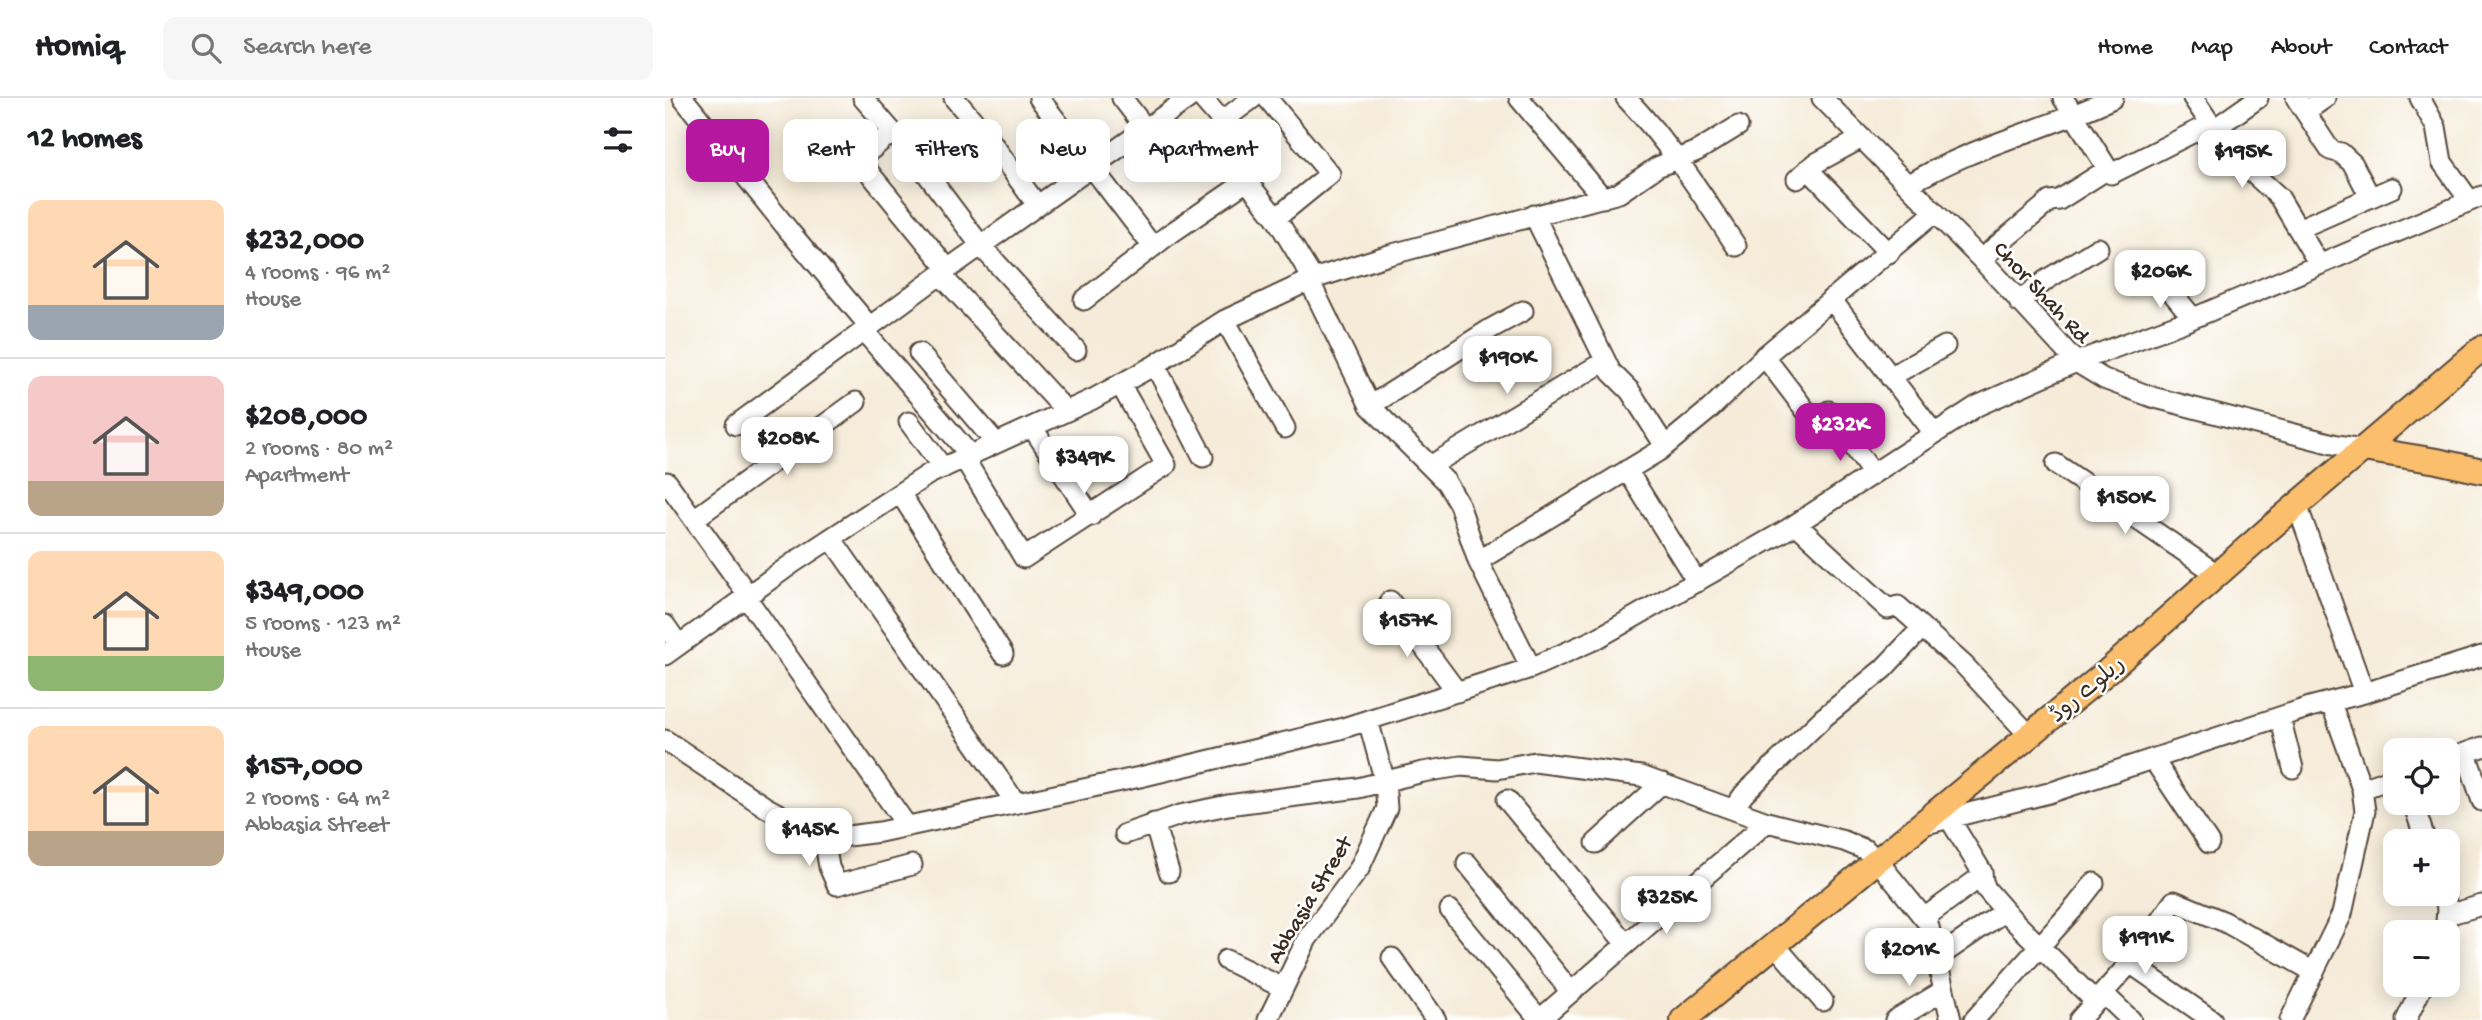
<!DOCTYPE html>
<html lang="en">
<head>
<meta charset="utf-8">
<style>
  body { margin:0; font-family:"Gochi Hand","Playpen Sans Arabic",sans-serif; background:#f6f6f6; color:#202124; height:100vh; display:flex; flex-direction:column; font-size:26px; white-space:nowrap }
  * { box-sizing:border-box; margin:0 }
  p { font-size:23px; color:#757577 }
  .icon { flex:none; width:38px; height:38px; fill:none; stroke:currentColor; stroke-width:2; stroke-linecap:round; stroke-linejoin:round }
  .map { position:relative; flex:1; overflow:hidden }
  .drawer { display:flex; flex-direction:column; background:#fff; width:665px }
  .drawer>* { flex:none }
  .hud { position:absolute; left:21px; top:21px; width:665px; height:63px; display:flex; gap:14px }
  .controls { position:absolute; left:1718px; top:640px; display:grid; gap:14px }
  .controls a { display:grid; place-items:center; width:77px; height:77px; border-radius:14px; background:#fff; box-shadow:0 4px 18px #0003; font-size:35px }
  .price { position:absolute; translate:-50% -60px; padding:0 16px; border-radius:14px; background:#fff; color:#222; font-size:23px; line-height:46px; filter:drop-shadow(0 2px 4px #0008) }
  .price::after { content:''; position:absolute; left:50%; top:42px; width:21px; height:16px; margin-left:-10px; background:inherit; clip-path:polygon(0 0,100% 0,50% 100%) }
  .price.selected { background:#b5179e; color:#fff }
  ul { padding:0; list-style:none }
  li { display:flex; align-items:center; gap:21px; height:175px; padding:0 28px }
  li+li { border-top:2px solid #e0e0e0 }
  li span { display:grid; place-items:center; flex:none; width:196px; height:140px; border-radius:14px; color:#555 }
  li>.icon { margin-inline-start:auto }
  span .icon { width:84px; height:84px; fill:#fffc; stroke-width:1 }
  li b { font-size:30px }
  h2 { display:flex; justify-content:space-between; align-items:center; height:84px; padding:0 28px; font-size:30px }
  .pill { padding:0 24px; border-radius:14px; background:#fff; box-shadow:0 4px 18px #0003; font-size:24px; line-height:63px }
  .pill.selected { background:#b5179e; color:#fff }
  header { display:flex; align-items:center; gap:42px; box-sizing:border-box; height:98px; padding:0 35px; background:#fff; border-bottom:2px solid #e0e0e0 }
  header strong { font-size:33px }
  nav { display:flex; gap:38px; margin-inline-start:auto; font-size:24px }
  .search { width:490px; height:63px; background:#f6f6f6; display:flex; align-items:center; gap:18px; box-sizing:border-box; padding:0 24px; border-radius:14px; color:#757577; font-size:26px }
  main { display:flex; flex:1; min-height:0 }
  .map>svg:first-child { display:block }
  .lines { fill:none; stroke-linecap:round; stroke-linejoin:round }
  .minor-casing { stroke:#57473a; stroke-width:23 }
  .major-casing { stroke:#57473a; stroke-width:28 }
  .minor { stroke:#fff; stroke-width:19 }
  .major { stroke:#fabe6d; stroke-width:24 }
  .labels { text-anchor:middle; stroke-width:5; stroke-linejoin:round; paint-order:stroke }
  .street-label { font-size:23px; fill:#3b2a1e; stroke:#fff }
</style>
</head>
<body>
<header>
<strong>Homiq</strong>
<div class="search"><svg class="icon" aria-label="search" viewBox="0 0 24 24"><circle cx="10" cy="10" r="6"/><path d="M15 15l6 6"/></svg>Search here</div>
<nav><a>Home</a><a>Map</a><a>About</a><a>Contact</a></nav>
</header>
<main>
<section class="drawer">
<h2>12 homes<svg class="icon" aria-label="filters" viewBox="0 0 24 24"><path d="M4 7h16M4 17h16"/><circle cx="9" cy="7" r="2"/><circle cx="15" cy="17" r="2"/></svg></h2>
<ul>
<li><span style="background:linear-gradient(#ffd9b3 75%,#9aa5b1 0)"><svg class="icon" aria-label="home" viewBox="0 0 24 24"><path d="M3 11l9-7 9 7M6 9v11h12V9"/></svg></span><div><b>$232,000</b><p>4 rooms · 96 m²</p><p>House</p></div></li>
<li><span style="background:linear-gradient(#f6c9c9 75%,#b9a48a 0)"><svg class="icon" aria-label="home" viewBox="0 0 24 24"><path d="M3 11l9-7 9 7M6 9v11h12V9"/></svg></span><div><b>$208,000</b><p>2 rooms · 80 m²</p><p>Apartment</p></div></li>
<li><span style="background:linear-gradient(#ffd9b3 75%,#8fb573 0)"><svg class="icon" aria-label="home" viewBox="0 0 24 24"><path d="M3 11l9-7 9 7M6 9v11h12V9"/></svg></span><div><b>$349,000</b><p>5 rooms · 123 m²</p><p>House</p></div></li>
<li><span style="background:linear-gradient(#ffd9b3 75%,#b9a48a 0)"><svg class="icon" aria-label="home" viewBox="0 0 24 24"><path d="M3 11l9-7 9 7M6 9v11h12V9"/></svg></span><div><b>$157,000</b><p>2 rooms · 64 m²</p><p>Abbasia Street</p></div></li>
</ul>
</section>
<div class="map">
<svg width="1817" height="922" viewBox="0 0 1817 922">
  <rect width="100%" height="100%" fill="#fff"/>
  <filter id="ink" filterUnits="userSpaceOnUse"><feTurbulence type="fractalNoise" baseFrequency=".0143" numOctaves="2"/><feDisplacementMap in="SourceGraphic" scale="14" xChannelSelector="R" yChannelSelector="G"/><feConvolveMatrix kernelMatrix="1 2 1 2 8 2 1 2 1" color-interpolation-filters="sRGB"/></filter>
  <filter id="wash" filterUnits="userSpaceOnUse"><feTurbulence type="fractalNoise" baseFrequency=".00686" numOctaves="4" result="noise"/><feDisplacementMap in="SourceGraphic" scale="28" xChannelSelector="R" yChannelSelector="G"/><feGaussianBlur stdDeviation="1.57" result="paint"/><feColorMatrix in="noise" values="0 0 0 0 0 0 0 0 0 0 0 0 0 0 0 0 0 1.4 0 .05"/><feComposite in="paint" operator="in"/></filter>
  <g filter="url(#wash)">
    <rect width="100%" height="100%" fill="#f5ebd8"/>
  </g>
  <g filter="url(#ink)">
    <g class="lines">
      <defs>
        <path id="minor" d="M18 0 125 134 205 229
          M198 0 250 60 316 148 411 252
          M289 0 327 45 372 107
          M374 0 488 149
          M457 0 481 31
          M537 0 557 23 588 0
          M602 0 665 76 611 120
          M854 0 938 100
          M961 0C1004 45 1037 96 1071 148
          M1157 0 1316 161 1411 264 1439 281 1487 299 1668 346 1698 351
          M1398 0 1446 76 1545 26
          M1528 0 1553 37 1581 69 1614 99 1654 166
          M1631 0 1665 52 1676 55 1688 66 1705 99
          M1755 0 1771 29 1777 64 1805 103
          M1640 14 1660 0
          M1549 31 1593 0
          M227 34 194 62 283 171
          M1143 71 1224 155
          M573 72 611 120 648 181
          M1132 81 1151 65 1197 40
          M1243 87C1306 48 1381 32 1448 0
          M869 117 946 274 965 293 1000 348
          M1633 131 1727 90
          M1316 161 1385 103 1394 102 1443 71
          M276 177 401 313
          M1494 179 1528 220
          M644 182 705 308 781 384 794 406 813 463 866 570
          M1166 201 1269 335
          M419 202 502 138 582 83
          M1354 204 1381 182 1433 150
          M560 222 620 330
          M199 233 305 357
          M254 255 331 345
          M1099 258 1151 326 1164 313 1207 375
          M490 267 538 359
          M1225 279 1280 248
          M705 308 827 230 858 213
          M244 324 278 370
          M71 327 283 171 524 0
          M367 329 426 418
          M299 360 359 460 501 367 455 286
          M1391 366 1552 476
          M765 368 940 263
          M962 372 1032 484
          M2 384 83 497
          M235 395 338 556
          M1632 407 1699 595
          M29 421 191 304
          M1131 426 1223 511 1233 508 1299 567 1365 638
          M166 440 351 705
          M813 463 994 353 1045 311 1102 256 1269 115
          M81 499 242 728
          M725 503 792 594
          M0 527 14 547
          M0 557 128 465 264 376 428 301 490 267 560 222 648 181 724 157 954 95 992 69 1032 53 1073 28
          M1615 619 1628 670
          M0 642 102 710 155 738 167 740 215 734 475 679 675 631 866 570 931 541 1123 431 1312 308 1411 264 1519 224 1817 98
          M1801 655 1817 703
          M1488 661 1544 745
          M1783 661 1817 649
          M1697 691 1731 679
          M842 702 961 846
          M1748 705 1761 744
          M1069 710 1079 696 1158 620 1218 571 1257 530
          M1284 720 1317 774 1318 783 1321 791 1348 822 1431 904
          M489 725 504 774
          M1257 727 1384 695 1645 609 1699 595 1817 558
          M460 736 515 717 563 707 693 690 758 674 796 668 832 671 870 664 976 678 1102 724 1179 743 1201 752 1212 762 1263 825 1286 922
          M159 739 164 769 172 787 247 767
          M931 745 997 685
          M802 765 906 894
          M785 812 874 921
          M1782 817 1817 807
          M1259 820 1317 778
          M1780 835 1782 812 1780 796
          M1110 847 1158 903
          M727 860 771 922
          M1272 860 1340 813
          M561 862 618 890
          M1465 865 1547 922
          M1438 895 1466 922
          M603 922 642 841 694 771 722 710 720 684 703 622
          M874 922 1102 724
          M1230 922 1278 893
          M1309 922 1411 808 1429 785
          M1414 922 1465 865 1509 803 1560 824 1649 874
          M1625 922 1677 816 1700 713 1697 691 1666 605
          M1741 922 1758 887"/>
        <path id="major" d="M1698 351 1772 363 1817 373
          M1018 922 1443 573 1605 430 1817 250"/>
      </defs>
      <use href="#minor" class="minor-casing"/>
      <use href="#major" class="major-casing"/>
      <use href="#minor" class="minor"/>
      <use href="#major" class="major"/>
    </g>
  </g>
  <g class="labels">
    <g class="street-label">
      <text transform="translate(1378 193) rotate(47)" y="8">Chor Shah Rd</text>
      <text transform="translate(1421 590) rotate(-40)" y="8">ریلوے روڈ</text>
      <text transform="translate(643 801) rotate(-59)" y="8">Abbasia Street</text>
    </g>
  </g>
</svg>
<div class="controls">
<a><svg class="icon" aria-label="locate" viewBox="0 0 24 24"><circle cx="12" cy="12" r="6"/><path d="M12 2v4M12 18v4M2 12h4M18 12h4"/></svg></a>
<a>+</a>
<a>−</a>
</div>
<b class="price" style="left:1577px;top:92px">$195K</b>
<b class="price" style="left:1495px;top:212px">$206K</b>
<b class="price" style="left:842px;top:298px">$190K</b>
<b class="price selected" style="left:1175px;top:365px">$232K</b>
<b class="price" style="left:122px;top:379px">$208K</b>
<b class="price" style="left:419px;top:398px">$349K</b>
<b class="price" style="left:1460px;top:438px">$150K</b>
<b class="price" style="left:742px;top:561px">$157K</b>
<b class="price" style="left:144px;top:770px">$145K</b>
<b class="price" style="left:1001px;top:838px">$325K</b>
<b class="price" style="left:1480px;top:878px">$191K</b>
<b class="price" style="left:1244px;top:890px">$201K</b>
<div class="hud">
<a class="pill selected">Buy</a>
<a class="pill">Rent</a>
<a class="pill">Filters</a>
<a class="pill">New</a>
<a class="pill">Apartment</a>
</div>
</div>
</main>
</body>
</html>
